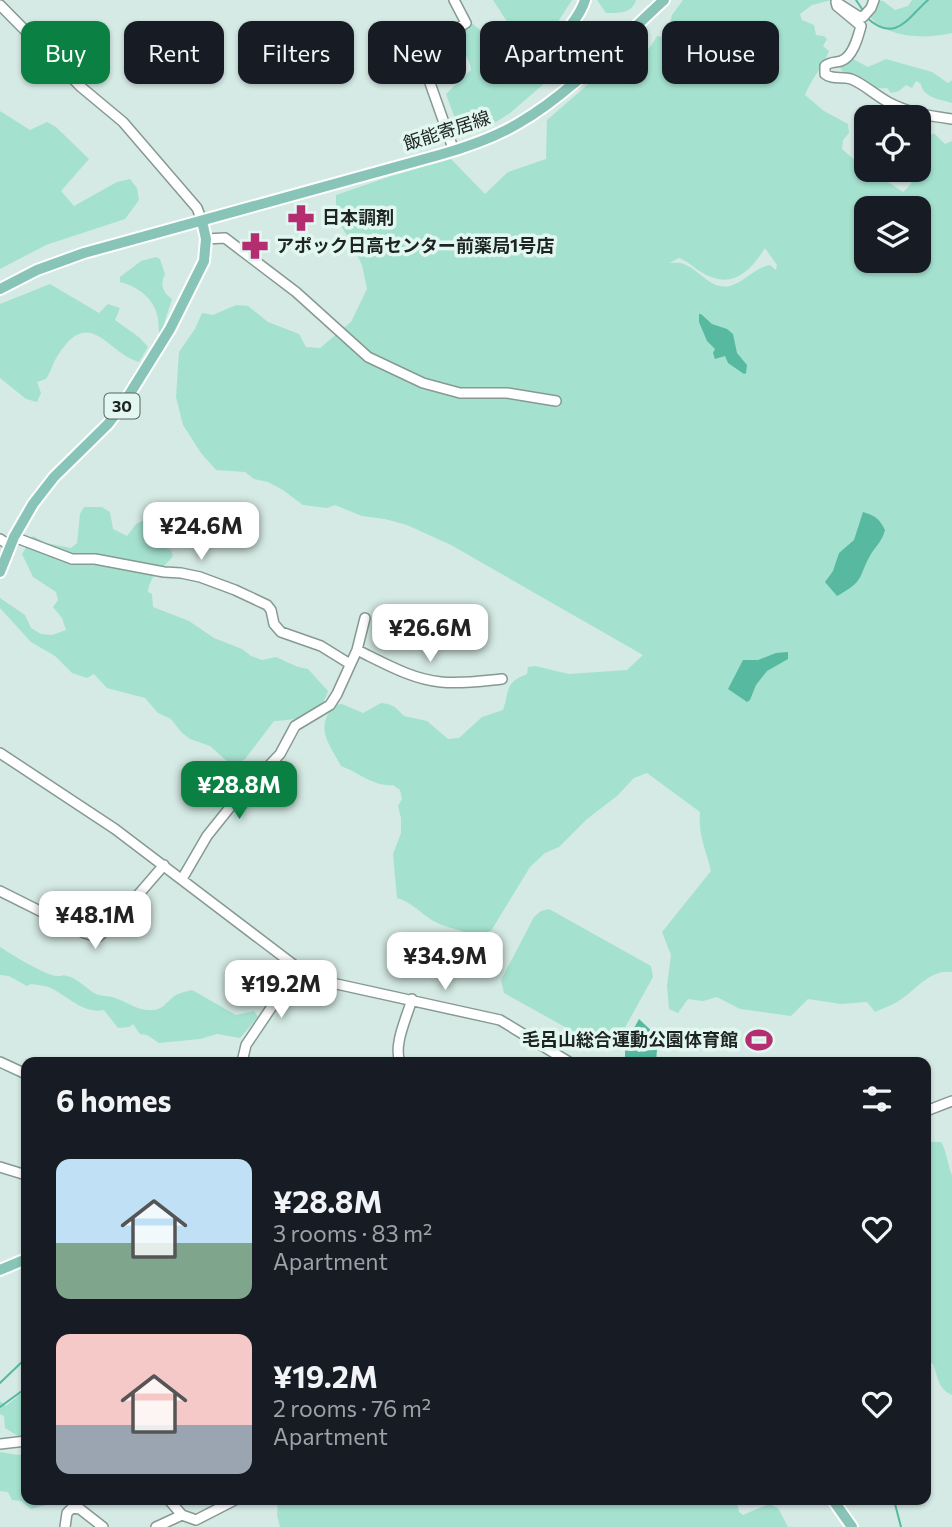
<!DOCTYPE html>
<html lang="en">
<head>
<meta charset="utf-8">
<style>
  body { margin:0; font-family:Commissioner,"Noto Sans JP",sans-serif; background:#20242c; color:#f1f3f6; height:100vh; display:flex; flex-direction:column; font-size:26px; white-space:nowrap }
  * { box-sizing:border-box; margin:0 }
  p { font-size:23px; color:#9ea1a6 }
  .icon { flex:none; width:38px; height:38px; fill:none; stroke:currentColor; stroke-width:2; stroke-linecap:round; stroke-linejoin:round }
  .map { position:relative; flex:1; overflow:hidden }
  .details { position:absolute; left:21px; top:1057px; width:910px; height:448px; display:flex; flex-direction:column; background:#171b24; border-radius:14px; box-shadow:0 2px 5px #0004 }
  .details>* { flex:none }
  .guide { position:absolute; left:21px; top:21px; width:910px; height:63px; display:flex; gap:14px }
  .fabs { position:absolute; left:854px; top:105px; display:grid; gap:14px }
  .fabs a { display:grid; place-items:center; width:77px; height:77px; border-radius:14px; background:#171b24; box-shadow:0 2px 5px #0004; font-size:35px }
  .price { position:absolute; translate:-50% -60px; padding:0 16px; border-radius:14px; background:#fff; color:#222; font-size:23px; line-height:46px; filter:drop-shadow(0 2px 4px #0008) }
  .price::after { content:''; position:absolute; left:50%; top:42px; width:21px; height:16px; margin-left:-10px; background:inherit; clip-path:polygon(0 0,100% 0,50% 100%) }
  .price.active { background:#0b8043; color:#fff }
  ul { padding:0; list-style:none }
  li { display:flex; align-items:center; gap:21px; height:175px; padding:0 35px }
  li span { display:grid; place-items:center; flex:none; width:196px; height:140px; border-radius:14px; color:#555 }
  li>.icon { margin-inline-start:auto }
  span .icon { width:84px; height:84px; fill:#fffc; stroke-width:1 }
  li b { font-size:30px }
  h2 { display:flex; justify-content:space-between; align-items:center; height:84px; padding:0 35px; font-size:30px }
  .pill { padding:0 24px; border-radius:14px; background:#171b24; box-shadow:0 2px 5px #0004; font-size:24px; line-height:63px }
  .pill.active { background:#0b8043; color:#fff }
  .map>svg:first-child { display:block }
  .green { fill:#a5e1cf; fill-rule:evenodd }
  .water { fill:#56b9a0 }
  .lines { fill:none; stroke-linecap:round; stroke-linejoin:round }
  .stream { stroke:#56b9a0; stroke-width:2 }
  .minor-casing { stroke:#869993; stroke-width:12 }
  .major-casing { stroke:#fff; stroke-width:14 }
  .minor { stroke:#fff; stroke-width:9 }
  .major { stroke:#88c5b8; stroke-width:10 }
  .labels { text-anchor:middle; stroke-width:7; stroke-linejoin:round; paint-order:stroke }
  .shield { fill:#e3f7f1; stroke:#586360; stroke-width:2 }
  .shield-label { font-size:16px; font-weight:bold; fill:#1d2422 }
  .street-label { font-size:18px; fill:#1d2422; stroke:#e3f7f1 }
  .poi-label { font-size:18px; font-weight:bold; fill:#1d2422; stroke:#e3f7f1; text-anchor:start }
</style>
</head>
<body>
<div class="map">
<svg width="952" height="1527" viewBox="0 0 952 1527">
  <rect width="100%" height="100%" fill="#d5eae4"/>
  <path class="green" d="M493 0H572L554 28 550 49 552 77 510 113 493 124 461 135 446 94 471 70C470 56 459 49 454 36L472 23 510 58 524 48Z
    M597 0H636C632 14 618 13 606 13Z
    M683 0H832L812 5 800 14 802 20 814 25 816 35 824 36 827 39 823 46 829 51C823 67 811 79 805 95L824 111 848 124 849 133 843 140 842 149 866 170H870L903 192C922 176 919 158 919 135L935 134 945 144 952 141V972C930 969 917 989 900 1000 893 1005 883 1008 875 1012L867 1002 841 1004 808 999 791 1016 740 1009 717 997 703 1001 688 999 678 1013 669 1009 667 986 671 955 662 932 711 871C706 849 698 836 700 812L647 773 634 778 617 796 587 819 559 847 545 853 530 867 491 931 470 935C459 929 453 929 442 925 425 919 415 903 397 898L393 854 401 833V818L398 806 402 799 400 790 393 785C374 787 358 772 341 766 328 742 315 729 334 705L342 704 363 713 381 703 388 704 395 707 404 716 427 721 448 739 459 738 482 717 503 710C510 690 504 683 527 674L528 667 535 666 569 674 627 670 643 655 451 545 407 525 385 519 362 516 335 505 327 508 303 505 283 490 268 482 254 479 245 472 216 470 201 453 183 425 176 397 179 352 195 329 202 313 213 315 236 305 248 306 268 322 299 334 306 347 320 348 351 322 367 289 362 265 349 238 336 219V195L391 176 451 159 485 194 508 172 546 159 547 120 600 74 623 57C643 59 647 53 657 36L674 39 682 51 686 40 670 23 672 15ZM866 208H919V261H866ZM765 248 777 265 776 270 770 265C755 268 744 282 730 286 711 290 700 271 686 265 681 262 674 263 669 263L679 258C687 261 691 265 698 270 729 291 748 275 765 248Z
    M875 0 883 1 895 10 908 6 912 0H952V33C925 39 890 39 870 17Z
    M853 59 868 67 886 59 932 72 948 83 952 80V103C940 99 923 98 921 84L916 81 912 88 906 85 899 91 891 93 887 88C872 90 844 80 839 65Z
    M0 111 30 130 47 122 56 127 89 159 61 191 74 206 117 182 130 179 137 188 139 200 125 219 46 245 0 269Z
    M156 257 160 259 165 274C160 284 162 292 172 299L160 336C158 330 159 325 158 319 155 299 139 287 120 282V277L141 261Z
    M50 284 99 313 108 304 120 308 115 320 140 338 148 347 139 362C107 353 90 305 58 355 53 362 51 372 46 379L37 382 41 393 37 402 26 399 0 378V304Z
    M84 507H102L110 512 113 529 127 536 136 524 142 521 160 528 162 534 158 539 159 546 171 550 173 556C164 568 149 575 148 592L152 594 153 607 189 621 214 638 242 649 251 656 262 660 276 657 298 667 308 669 328 691C321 717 297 720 274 721L245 759 237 764 228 762 210 746 190 739 181 732 171 719 158 713 145 698 107 688 94 674 87 678 72 673 55 656 31 642 0 608V598L25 615 31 628 41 634 52 635 66 630 62 618 53 607 58 600 56 592 33 577 22 554 33 536 46 543 71 548 77 543 80 514Z
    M549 909 651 966 653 977 617 1042 610 1048 599 1046 504 993 501 980 534 917 541 911Z
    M0 947C13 955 41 973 56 976 64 977 60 974 67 976 77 978 86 988 94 993 101 997 108 995 115 998 127 1002 136 1010 150 1010 161 1011 165 1004 172 998 177 993 185 992 192 990L236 1015 254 1011 258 1017 240 1038 217 1034 200 1039 159 1043 147 1035 140 1034 133 1024 129 1027 118 1028 104 1010C85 1014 69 998 53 989 47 986 39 985 31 984L27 986 9 976 0 975Z
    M926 1142H941C947 1151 947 1164 952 1175V1395C938 1389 938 1377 933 1364L926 1360Z
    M20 1394 26 1397V1438H21L5 1428 4 1416 0 1414V1401L6 1406Z
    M0 1452 18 1455 26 1454V1500H51L50 1504 31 1509 21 1501 12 1500 8 1492 0 1491Z
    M278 1500H737L739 1512 743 1515 769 1504 778 1508 788 1527H280L277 1515Z"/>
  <path class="water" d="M699 314H701L712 324 727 329 733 334 737 353 747 365 746 373 744 374 728 363 725 356 715 359 713 353 715 349 707 341 699 322Z
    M863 512C875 516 879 518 885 530 882 541 877 545 871 554 857 578 866 580 837 596L825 582 833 571 839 553 854 540Z
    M788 652V659L767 671 756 685 750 700 747 702 728 689 743 660H758L776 653Z
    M639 1019 658 1037 656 1062 625 1061V1045Z"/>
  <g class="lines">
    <path class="stream" d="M856 0 864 12
      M866 17C896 45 908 17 928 0
      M0 1383 26 1358
      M0 1407 26 1388
      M894 1500 901 1527"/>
    <defs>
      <path id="minor" d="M874 0 871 8 863 17 858 16 836 2 837 6 861 26C858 37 853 57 841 61 835 63 831 61 825 66V74C832 80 842 76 851 79 864 84 875 95 888 102 908 113 930 116 952 119
        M0 5 81 87 123 122 197 208 202 221
        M454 151 430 83 447 35 466 23 454 0
        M206 239 225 238 296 292 368 357 387 366 423 383 460 393H507L556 401
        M14 537 72 559H95L164 572 181 573 200 577 235 590 267 605 271 610 274 624 281 632 321 646 350 664
        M0 539 10 546
        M357 650C384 663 411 679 441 682 461 684 482 681 502 679
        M0 753 115 829 298 968 332 983 500 1020 569 1062
        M182 879 207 836 231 806 280 754 295 726 330 705 337 694 357 650 365 618
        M0 891 84 933 98 937 112 925 164 865
        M0 1062 26 1074
        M242 1062 246 1045 298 968
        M400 1062C393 1045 407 1017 412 999
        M926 1111 952 1101
        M0 1167 26 1175
        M0 1444 26 1441
        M169 1500 182 1515 196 1520 235 1500
        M65 1527 67 1513 72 1508 80 1509 103 1527
        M156 1527 182 1515"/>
      <path id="major" d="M570 85C563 63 558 45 571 25 577 17 582 10 585 0
        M0 289 37 270 84 253 439 155C467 147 494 138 519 123 571 93 620 40 664 0
        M0 572 14 537 33 504 54 477 108 424 124 403 170 329 204 261 206 239 202 221
        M0 1270 26 1259
        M833 1500 852 1527"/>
    </defs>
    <use href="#minor" class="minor-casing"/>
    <use href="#major" class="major-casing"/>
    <use href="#minor" class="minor"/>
    <use href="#major" class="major"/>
  </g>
  <defs>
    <symbol id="pharmacy-bare" viewBox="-9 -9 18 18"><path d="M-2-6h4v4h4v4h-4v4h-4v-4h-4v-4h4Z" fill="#b32d70" stroke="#e3f7f1" stroke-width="2.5" paint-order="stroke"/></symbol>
    <symbol id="stadium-bare" viewBox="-9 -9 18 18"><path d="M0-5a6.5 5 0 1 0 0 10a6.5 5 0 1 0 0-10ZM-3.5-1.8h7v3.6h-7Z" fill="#b32d70" stroke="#e3f7f1" stroke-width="2.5" paint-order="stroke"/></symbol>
  </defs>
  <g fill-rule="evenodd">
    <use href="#pharmacy-bare" x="282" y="199" width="38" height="38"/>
    <use href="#pharmacy-bare" x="236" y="227" width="38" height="38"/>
    <use href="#stadium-bare" x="740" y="1021" width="38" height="38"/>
  </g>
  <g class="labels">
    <rect class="shield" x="104.5" y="393.5" width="35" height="25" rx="5"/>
    <g class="shield-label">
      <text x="122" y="412">30</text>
    </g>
    <g class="street-label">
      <text transform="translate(447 131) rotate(-18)" y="6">飯能寄居線</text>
    </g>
    <g class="poi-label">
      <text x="322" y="224">日本調剤</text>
      <text x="276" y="252">アポック日高センター前薬局1号店</text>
      <text x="738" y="1046" text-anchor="end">毛呂山総合運動公園体育館</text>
    </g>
  </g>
</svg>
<div class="fabs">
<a><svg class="icon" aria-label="locate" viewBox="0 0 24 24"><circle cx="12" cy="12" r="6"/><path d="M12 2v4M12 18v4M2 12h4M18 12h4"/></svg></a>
<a><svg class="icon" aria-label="layers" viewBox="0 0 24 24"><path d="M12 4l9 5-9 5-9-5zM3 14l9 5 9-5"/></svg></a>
</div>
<b class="price" style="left:201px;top:562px">¥24.6M</b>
<b class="price" style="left:430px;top:664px">¥26.6M</b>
<b class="price active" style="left:239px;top:821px">¥28.8M</b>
<b class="price" style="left:95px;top:951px">¥48.1M</b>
<b class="price" style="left:445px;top:992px">¥34.9M</b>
<b class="price" style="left:281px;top:1020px">¥19.2M</b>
<div class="guide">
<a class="pill active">Buy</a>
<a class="pill">Rent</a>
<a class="pill">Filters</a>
<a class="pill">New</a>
<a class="pill">Apartment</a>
<a class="pill">House</a>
</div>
<section class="details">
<h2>6 homes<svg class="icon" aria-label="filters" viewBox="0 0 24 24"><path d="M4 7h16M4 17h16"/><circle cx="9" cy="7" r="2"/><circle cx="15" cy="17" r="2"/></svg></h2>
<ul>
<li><span style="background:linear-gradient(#bfe0f5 60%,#7fa58c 0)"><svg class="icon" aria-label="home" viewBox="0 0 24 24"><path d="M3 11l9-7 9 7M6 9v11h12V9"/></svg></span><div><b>¥28.8M</b><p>3 rooms · 83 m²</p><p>Apartment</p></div><svg class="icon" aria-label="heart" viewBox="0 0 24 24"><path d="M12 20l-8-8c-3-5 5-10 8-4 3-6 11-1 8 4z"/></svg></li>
<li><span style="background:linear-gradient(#f6c9c9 65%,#9aa5b1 0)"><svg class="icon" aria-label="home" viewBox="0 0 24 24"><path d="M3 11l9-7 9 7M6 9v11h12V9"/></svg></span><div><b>¥19.2M</b><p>2 rooms · 76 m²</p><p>Apartment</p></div><svg class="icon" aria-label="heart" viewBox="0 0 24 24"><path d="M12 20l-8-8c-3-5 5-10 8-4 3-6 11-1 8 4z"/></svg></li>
</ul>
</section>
</div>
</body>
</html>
